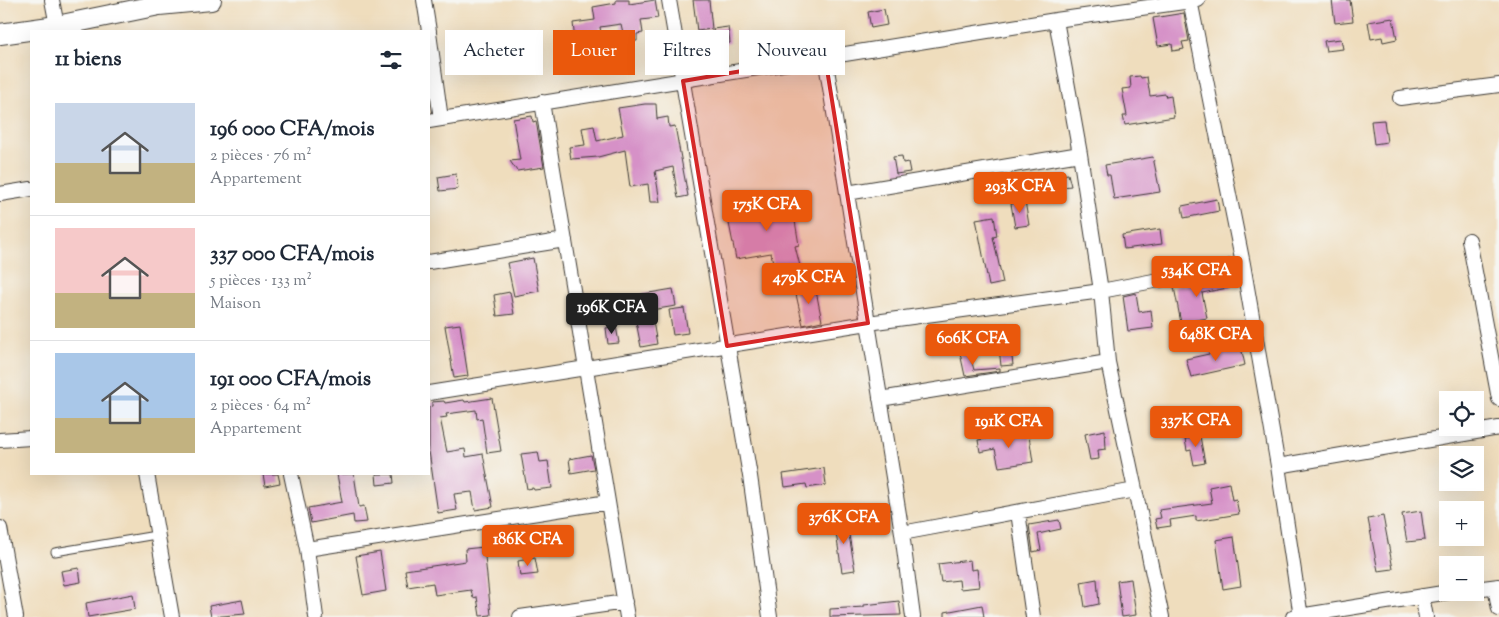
<!DOCTYPE html>
<html lang="fr">
<head>
<meta charset="utf-8">
<style>
  body { margin:0; font-family:"Sorts Mill Goudy",serif; background:#f6f6f7; color:#1f2937; height:100vh; display:flex; flex-direction:column; font-size:19px; white-space:nowrap }
  * { box-sizing:border-box; margin:0 }
  p { font-size:16px; color:#747a83 }
  .icon { flex:none; width:28px; height:28px; fill:none; stroke:currentColor; stroke-width:2; stroke-linecap:round; stroke-linejoin:round }
  .map { position:relative; flex:1; overflow:hidden }
  .panel { position:absolute; left:30px; top:30px; width:400px; height:445px; display:flex; flex-direction:column; background:#fff; border-radius:0px; box-shadow:0 5px 20px #0002 }
  .panel>* { flex:none }
  .top-card { position:absolute; left:445px; top:30px; width:475px; height:45px; display:flex; gap:10px }
  .fabs { position:absolute; left:1439px; top:391px; display:grid; gap:10px }
  .fabs a { display:grid; place-items:center; width:45px; height:45px; border-radius:0px; background:#fff; box-shadow:0 5px 20px #0002; font-size:25px }
  .price { position:absolute; translate:-50% -42px; padding:0 11px; border-radius:5px; background:#ea580c; color:#fff; font-size:16px; line-height:32px; filter:drop-shadow(0 1px 2px #0008) }
  .price::after { content:''; position:absolute; left:50%; top:30px; width:15px; height:11px; margin-left:-8px; background:inherit; clip-path:polygon(0 0,100% 0,50% 100%) }
  .price.on { background:#222; color:#fff }
  ul { padding:0; list-style:none }
  li { display:flex; align-items:center; gap:15px; height:125px; padding:0 25px }
  li+li { border-top:1px solid #e0e1e3 }
  li span { display:grid; place-items:center; flex:none; width:140px; height:100px; border-radius:0px; color:#555 }
  li>.icon { margin-inline-start:auto }
  span .icon { width:60px; height:60px; fill:#fffc; stroke-width:1 }
  li b { font-size:21px }
  h2 { display:flex; justify-content:space-between; align-items:center; height:60px; padding:0 25px; font-size:21px }
  .tag { padding:0 18px; border-radius:0px; background:#fff; box-shadow:0 5px 20px #0002; font-size:18px; line-height:45px }
  .tag.on { background:#ea580c; color:#fff }
  .map>svg:first-child { display:block }
  .building { fill:#d691c7 }
  .lines { fill:none; stroke-linecap:round; stroke-linejoin:round }
  .lane-casing { stroke:#3c3934; stroke-width:9 }
  .street-casing { stroke:#3c3934; stroke-width:16 }
  .secondary-casing { stroke:#3c3934; stroke-width:22 }
  .lane { stroke:#fff; stroke-width:7 }
  .street { stroke:#fff; stroke-width:14 }
  .secondary { stroke:#fff; stroke-width:20 }
  .marked { fill:#d62828; fill-opacity:0.2; stroke:#d62828; stroke-width:4; stroke-linejoin:round }
</style>
</head>
<body>
<div class="map">
<svg width="1499" height="617" viewBox="0 0 1499 617">
  <rect width="100%" height="100%" fill="#f6f6f2"/>
  <filter id="ink" filterUnits="userSpaceOnUse"><feTurbulence type="fractalNoise" baseFrequency=".02" numOctaves="2"/><feDisplacementMap in="SourceGraphic" scale="10" xChannelSelector="R" yChannelSelector="G"/><feConvolveMatrix kernelMatrix="1 2 1 2 8 2 1 2 1" color-interpolation-filters="sRGB"/></filter>
  <filter id="wash" filterUnits="userSpaceOnUse"><feTurbulence type="fractalNoise" baseFrequency=".0096" numOctaves="4" result="noise"/><feDisplacementMap in="SourceGraphic" scale="20" xChannelSelector="R" yChannelSelector="G"/><feGaussianBlur stdDeviation="1.12" result="paint"/><feColorMatrix in="noise" values="0 0 0 0 0 0 0 0 0 0 0 0 0 0 0 0 0 1.4 0 .05"/><feComposite in="paint" operator="in"/></filter>
  <g filter="url(#wash)">
    <rect width="100%" height="100%" fill="#efddbd"/>
    <g id="blocks">
      <path class="building" d="M616 0H629V4L655 0 658 18 641 20 643 33 637 34V41L625 42 621 24 600 27 603 46 586 49 585 40 575 41 573 23 595 20 593 7 616 3Z
        M693 0H709L712 29 697 31Z
        M1332 0H1350L1353 21 1335 23Z
        M884 9 887 25 871 28 868 12Z
        M1184 13 1189 41 1182 42 1184 49 1173 51 1172 44 1158 46 1153 18Z
        M1393 18 1397 39 1383 42 1382 37 1371 39 1368 22Z
        M728 27 730 43 716 45 713 29Z
        M1341 39 1343 49 1326 51 1324 41Z
        M1140 76 1141 78 1147 77 1150 96 1165 94 1166 97 1171 96 1174 117 1125 125 1123 116H1127L1122 89 1131 88 1130 77Z
        M645 104H656L657 119 668 117 669 127 675 126 688 196 678 198 673 167 655 171 660 202H650L648 184 630 187 625 150 598 157 571 159 569 147 585 145 582 128 594 126 597 141 623 135 618 108Z
        M532 116 533 122 536 121 544 167 517 171 510 161 520 160 513 119Z
        M1384 120 1387 142 1374 144 1371 121Z
        M902 156 903 163 908 162 910 172 896 174 893 157Z
        M1153 157 1160 192 1114 199 1110 175H1107L1105 165Z
        M456 174 458 189 440 191 438 177Z
        M1068 174 1071 186 1062 187 1064 197 1046 201 1042 178Z
        M795 197 798 214 794 215 799 245 795 246 801 270 775 273 771 253 736 259 726 208Z
        M1217 199 1219 211 1184 218 1182 206Z
        M1025 201 1029 225 1015 227 1011 204Z
        M994 216 997 236 993 237 1003 283 989 286 976 219Z
        M1160 229 1162 244 1124 249 1122 235Z
        M533 258 539 291 514 296 507 263Z
        M1231 276 1233 287 1202 293 1207 318 1181 323 1174 287Z
        M815 286 822 321 803 325 795 290Z
        M673 289 676 306 651 310 657 344 641 347 631 296Z
        M510 292 514 314 497 316 494 295Z
        M1136 293 1139 312 1151 310 1153 328 1128 331 1123 296Z
        M684 308 688 333 673 335 669 310Z
        M460 324 468 376 454 378 445 326Z
        M616 326 619 343 608 344 606 328Z
        M1010 327 1013 341 1010 342 1013 365 1001 366 997 329Z
        M1241 347 1245 365 1191 377 1186 359Z
        M969 351 974 370 1000 368V371L965 376 960 353Z
        M492 398 501 451 487 453 482 418 477 419 476 410 446 414 447 417 440 418 447 452 465 449 466 457 483 454 493 507 475 510 472 492 454 494 457 510 438 513 429 451V407L432 406V402L444 401 445 403 464 400 465 402Z
        M1105 430 1106 449 1098 450 1099 459 1090 460 1085 434Z
        M1199 431 1205 463 1194 465 1191 450 1187 451 1185 439 1190 438 1189 432Z
        M1019 433 1020 437 1029 436 1033 462 999 467 995 449 980 452 978 440Z
        M538 452 540 462 548 461 552 488 534 490 533 488 527 489 521 454Z
        M591 455 594 469 571 473 569 459Z
        M824 468 826 485 807 488 806 484 785 487 783 474Z
        M263 474H278L280 483 265 486Z
        M337 474H354L359 507 364 506 367 522 354 523 353 515 311 523 308 508 342 502Z
        M376 474H393L394 483 377 485Z
        M1229 483 1232 500 1236 499 1239 514 1196 521V516L1170 520 1171 526 1157 528 1155 519 1161 518 1159 510 1212 503 1209 487Z
        M1421 511 1425 540 1407 542 1402 514Z
        M1383 516 1393 569 1378 571 1368 519Z
        M849 519V535L855 570 842 572 834 520Z
        M1059 520 1061 529 1038 534 1041 550 1033 552 1029 525Z
        M1234 537 1241 586 1223 589 1216 540Z
        M484 547 491 615 480 616 477 597 473 598 471 590 435 595 433 583 408 587 405 570 466 561 465 549Z
        M380 552 386 591 363 595 356 556Z
        M535 558 538 574 520 576 518 561Z
        M970 560 971 570 977 569 979 587 960 589 959 580 941 582 938 564Z
        M79 568 81 582 64 585 61 571Z
        M1097 579 1099 604 1085 607 1081 582Z
        M1131 579 1136 615 1122 617 1117 581Z
        M133 594 135 609 88 617 86 603Z
        M242 600 245 614 211 617 209 606Z
        M899 601 901 615 830 617V609L864 607V605Z
        M982 605 984 617H945V612Z"/>
    </g>
  </g>
  <g filter="url(#ink)">
    <use href="#blocks" fill-opacity="0" stroke="#3c3934" stroke-width="1"/>
    <g class="lines">
      <defs>
        <path id="lane" d="M55 552 156 535"/>
        <path id="street" d="M52 0 58 31
          M424 0 429 31
          M669 0 750 476 770 617
          M1190 0 1243 264 1278 466 1301 617
          M1056 20 1080 154 1101 291 1108 362 1162 617
          M429 33 441 119
          M825 57 902 533 913 617
          M1400 98 1499 85
          M542 102 627 617
          M429 121 1056 20 1198 0
          M847 193 1080 154
          M0 194 31 189
          M1469 240 1499 399
          M429 262 565 240
          M429 393 868 323 1101 291 1243 264
          M880 399 1108 362
          M0 440 31 438
          M1278 466 1499 428
          M147 474 172 617
          M291 474 307 549 316 617
          M1018 512 1033 617
          M0 528 16 617
          M902 533 1135 490
          M307 549 608 502
          M1495 587 1499 609
          M1475 589 1499 586
          M1422 596 1426 617
          M520 617 625 602
          M1293 617 1449 592"/>
        <path id="secondary" d="M0 34 57 26 159 5 211 0"/>
      </defs>
      <use href="#lane" class="lane-casing"/>
      <use href="#street" class="street-casing"/>
      <use href="#secondary" class="secondary-casing"/>
      <use href="#lane" class="lane"/>
      <use href="#street" class="street"/>
      <use href="#secondary" class="secondary"/>
    </g>
  </g>
  <path class="marked" d="M825 57 868 323 727 346 683 81Z"/>
</svg>
<div class="fabs">
<a><svg class="icon" aria-label="locate" viewBox="0 0 24 24"><circle cx="12" cy="12" r="6"/><path d="M12 2v4M12 18v4M2 12h4M18 12h4"/></svg></a>
<a><svg class="icon" aria-label="layers" viewBox="0 0 24 24"><path d="M12 4l9 5-9 5-9-5zM3 14l9 5 9-5"/></svg></a>
<a>+</a>
<a>−</a>
</div>
<b class="price" style="left:1020px;top:214px">293K CFA</b>
<b class="price" style="left:767px;top:232px">175K CFA</b>
<b class="price" style="left:1197px;top:298px">534K CFA</b>
<b class="price" style="left:809px;top:305px">479K CFA</b>
<b class="price on" style="left:612px;top:335px">196K CFA</b>
<b class="price" style="left:1216px;top:362px">648K CFA</b>
<b class="price" style="left:973px;top:366px">606K CFA</b>
<b class="price" style="left:1196px;top:448px">337K CFA</b>
<b class="price" style="left:1009px;top:449px">191K CFA</b>
<b class="price" style="left:844px;top:545px">376K CFA</b>
<b class="price" style="left:528px;top:567px">186K CFA</b>
<div class="top-card">
<a class="tag">Acheter</a>
<a class="tag on">Louer</a>
<a class="tag">Filtres</a>
<a class="tag">Nouveau</a>
</div>
<section class="panel">
<h2>11 biens<svg class="icon" aria-label="filters" viewBox="0 0 24 24"><path d="M4 7h16M4 17h16"/><circle cx="9" cy="7" r="2"/><circle cx="15" cy="17" r="2"/></svg></h2>
<ul>
<li><span style="background:linear-gradient(#c9d6e8 60%,#c2b280 0)"><svg class="icon" aria-label="home" viewBox="0 0 24 24"><path d="M3 11l9-7 9 7M6 9v11h12V9"/></svg></span><div><b>196 000 CFA/mois</b><p>2 pièces · 76 m²</p><p>Appartement</p></div></li>
<li><span style="background:linear-gradient(#f6c9c9 65%,#c2b280 0)"><svg class="icon" aria-label="home" viewBox="0 0 24 24"><path d="M3 11l9-7 9 7M6 9v11h12V9"/></svg></span><div><b>337 000 CFA/mois</b><p>5 pièces · 133 m²</p><p>Maison</p></div></li>
<li><span style="background:linear-gradient(#a9c7e8 65%,#c2b280 0)"><svg class="icon" aria-label="home" viewBox="0 0 24 24"><path d="M3 11l9-7 9 7M6 9v11h12V9"/></svg></span><div><b>191 000 CFA/mois</b><p>2 pièces · 64 m²</p><p>Appartement</p></div></li>
</ul>
</section>
</div>
</body>
</html>
